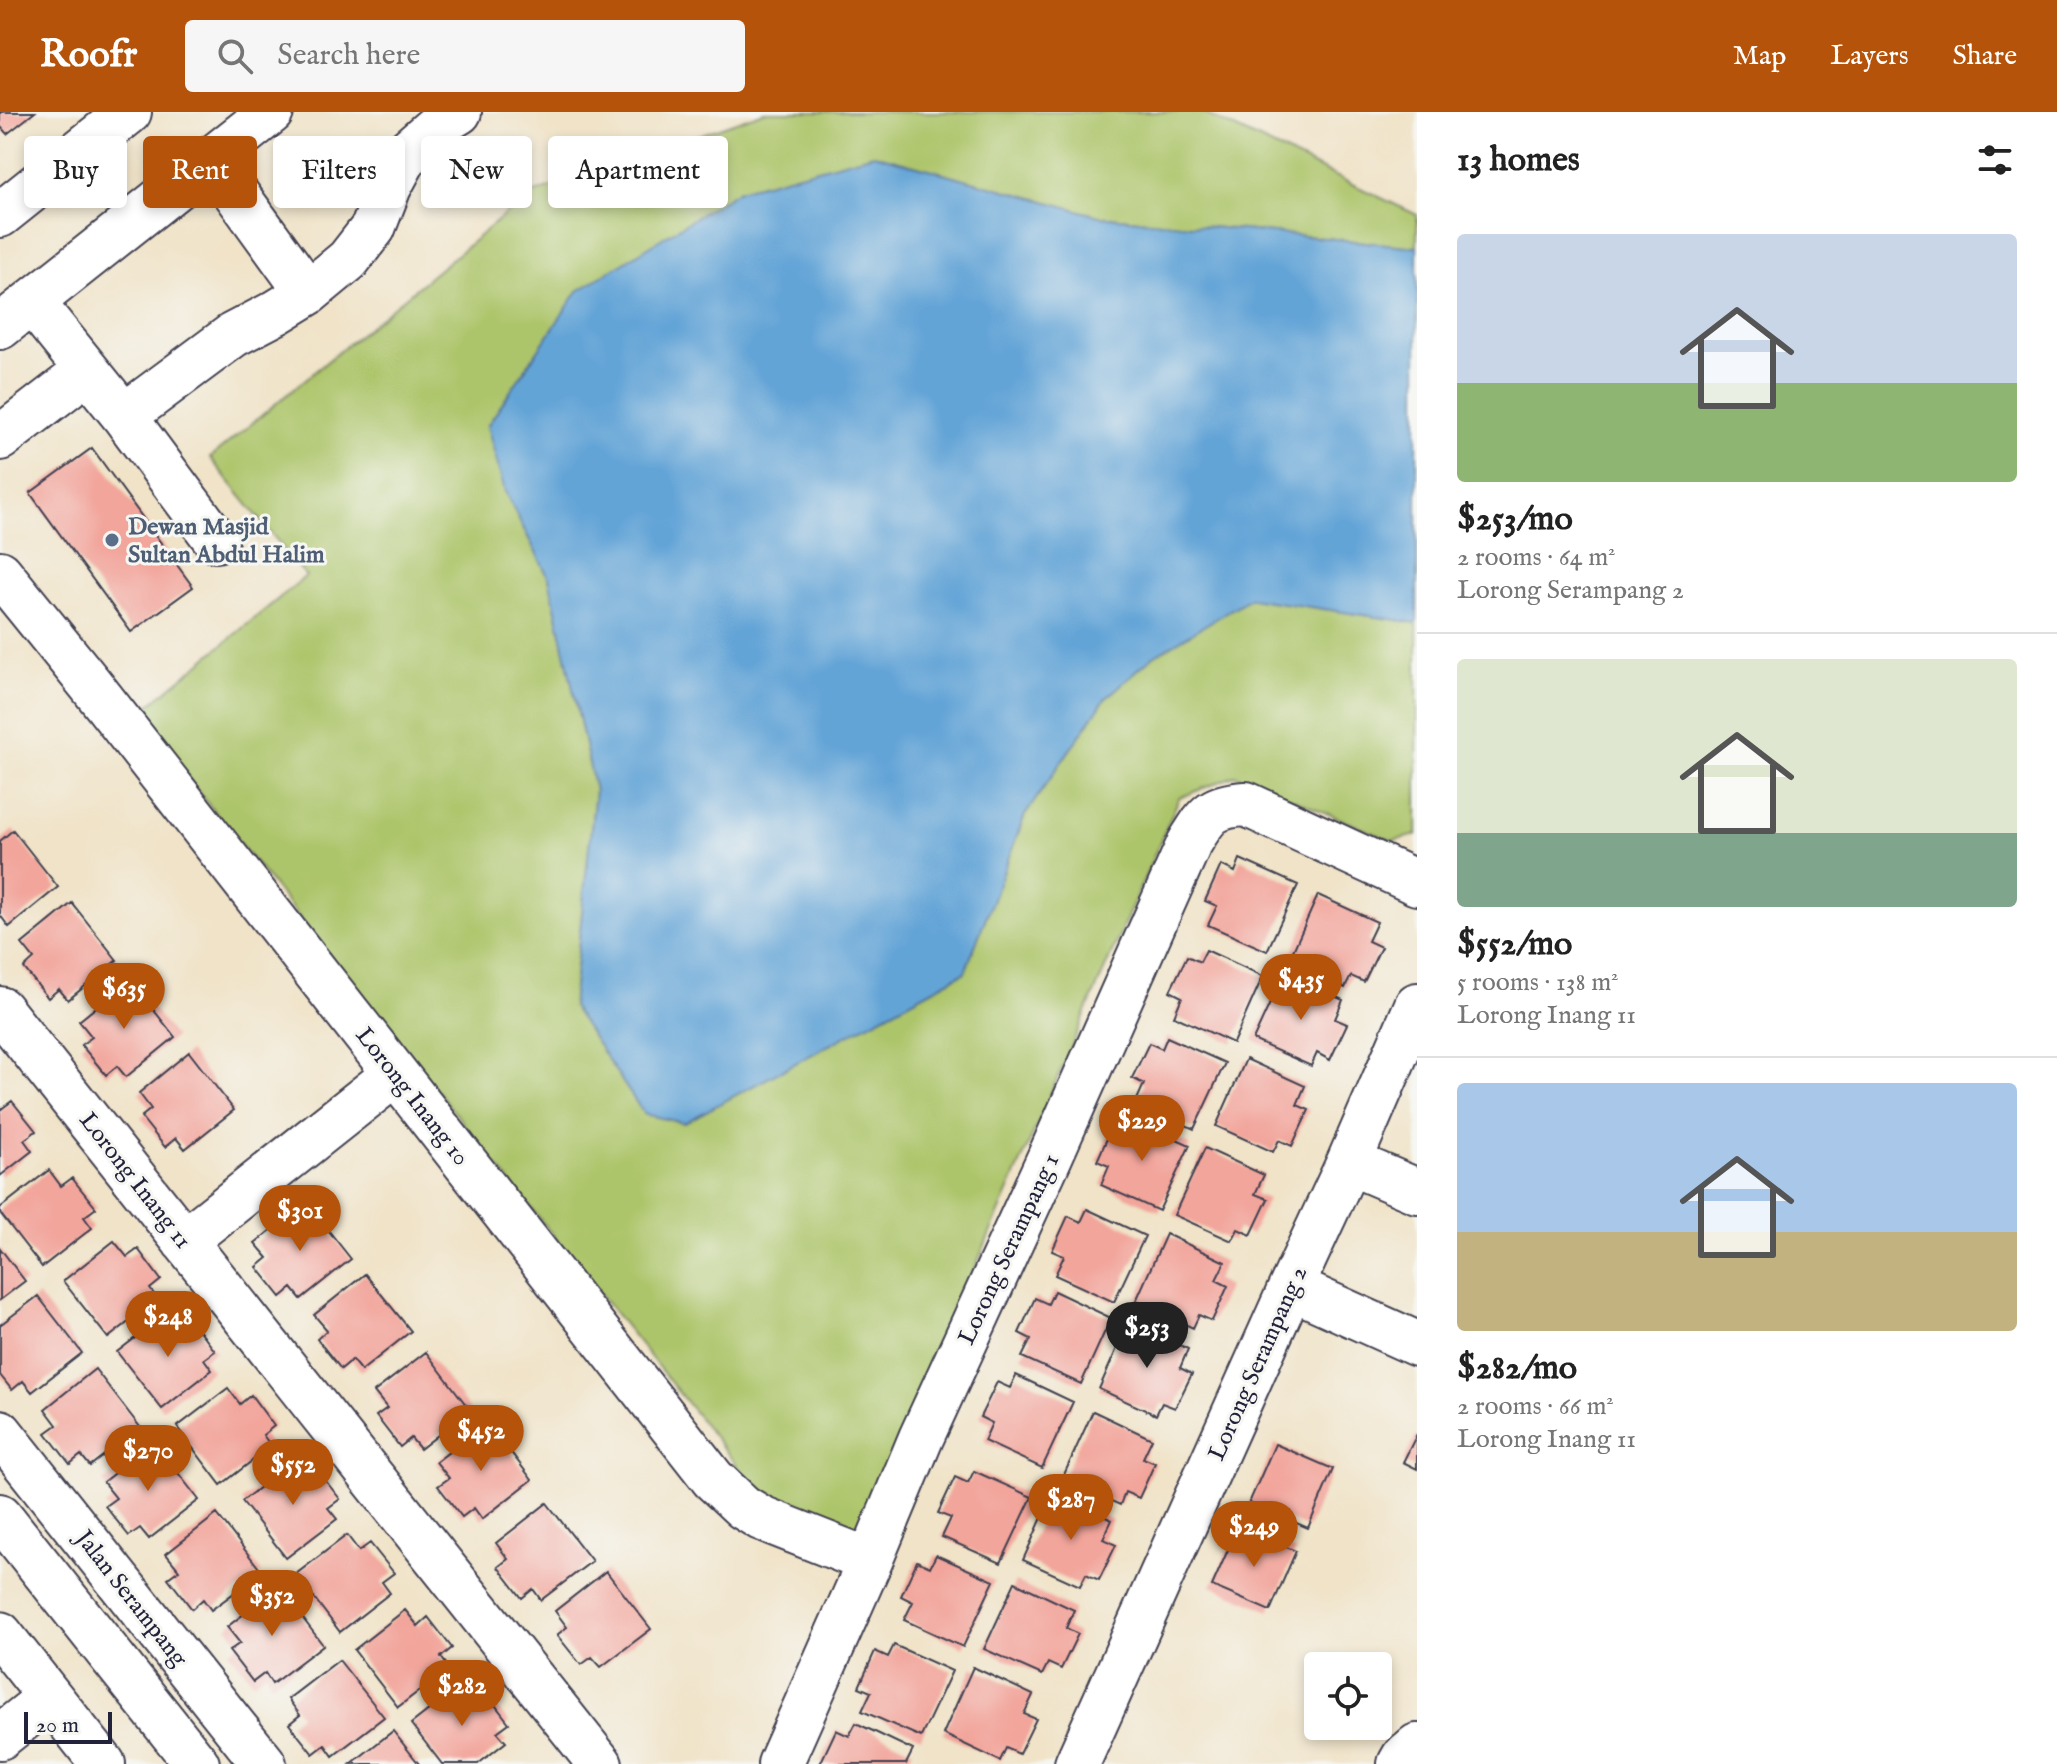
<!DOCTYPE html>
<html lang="en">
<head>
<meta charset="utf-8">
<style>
  body { margin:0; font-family:"IM FELL English",serif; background:#f6f6f6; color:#222; height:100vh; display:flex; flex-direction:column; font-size:30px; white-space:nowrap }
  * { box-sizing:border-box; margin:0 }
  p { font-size:26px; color:#767676 }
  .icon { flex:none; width:44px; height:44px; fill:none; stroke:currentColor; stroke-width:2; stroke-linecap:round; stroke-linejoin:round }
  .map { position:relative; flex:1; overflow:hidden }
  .details { display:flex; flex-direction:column; background:#fff; width:640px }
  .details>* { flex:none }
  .hud { position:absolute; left:24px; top:24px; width:760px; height:72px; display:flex; gap:16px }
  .controls { position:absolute; left:1304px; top:1540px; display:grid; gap:16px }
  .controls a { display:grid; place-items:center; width:88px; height:88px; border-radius:8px; background:#fff; box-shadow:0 4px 12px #0003; font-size:40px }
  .scale { position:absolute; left:24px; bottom:20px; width:88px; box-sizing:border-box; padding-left:8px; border:4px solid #22223b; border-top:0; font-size:22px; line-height:28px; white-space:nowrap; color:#22223b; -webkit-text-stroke:6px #f6f6f2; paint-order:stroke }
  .price { position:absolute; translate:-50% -68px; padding:0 18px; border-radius:28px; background:#b45309; color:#fff; font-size:26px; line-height:52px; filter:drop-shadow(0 2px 4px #0008) }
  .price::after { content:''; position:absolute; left:50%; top:48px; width:24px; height:18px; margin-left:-12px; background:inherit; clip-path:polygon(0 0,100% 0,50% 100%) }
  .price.on { background:#222; color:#fff }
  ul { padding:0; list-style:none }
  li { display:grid; align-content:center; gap:16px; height:424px; padding:0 40px }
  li+li { border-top:2px solid #e0e0e0 }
  li span { display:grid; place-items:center; height:248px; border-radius:8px; color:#555 }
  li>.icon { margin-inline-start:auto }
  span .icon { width:144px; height:144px; fill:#fffc; stroke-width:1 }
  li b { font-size:34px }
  h2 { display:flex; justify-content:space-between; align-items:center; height:96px; padding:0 40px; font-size:34px }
  .tag { padding:0 28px; border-radius:8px; background:#fff; box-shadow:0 4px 12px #0003; font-size:28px; line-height:72px }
  .tag.on { background:#b45309; color:#fff }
  header { display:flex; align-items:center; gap:48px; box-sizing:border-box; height:112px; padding:0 40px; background:#b45309; color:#fff }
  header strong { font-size:38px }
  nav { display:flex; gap:44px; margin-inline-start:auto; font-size:28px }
  .search { width:560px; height:72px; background:#f6f6f6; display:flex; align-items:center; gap:20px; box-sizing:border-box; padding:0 28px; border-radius:8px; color:#767676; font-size:30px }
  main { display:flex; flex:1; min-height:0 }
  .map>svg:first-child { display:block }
  .green { fill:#adc56b; stroke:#687453; stroke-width:2 }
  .water { fill:#64a4d7; stroke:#436389; stroke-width:2 }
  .building { fill:#f2a59b }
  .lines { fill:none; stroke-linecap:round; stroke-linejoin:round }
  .minor-casing { stroke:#413f50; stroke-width:48 }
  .minor { stroke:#fff; stroke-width:44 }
  .service-dot { fill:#5c6f8a; stroke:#f6f6f2; stroke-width:3 }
  .labels { text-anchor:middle; stroke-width:6; stroke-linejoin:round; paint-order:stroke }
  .service-label { font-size:24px; font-weight:bold; fill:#4e5e75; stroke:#f6f6f2; text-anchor:start }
  .street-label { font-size:24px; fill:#22223b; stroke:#f6f6f2 }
</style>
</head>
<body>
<header>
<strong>Roofr</strong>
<div class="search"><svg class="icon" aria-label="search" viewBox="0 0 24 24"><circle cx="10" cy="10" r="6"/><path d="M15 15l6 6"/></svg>Search here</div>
<nav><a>Map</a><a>Layers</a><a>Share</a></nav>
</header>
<main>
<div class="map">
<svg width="1417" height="1652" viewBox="0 0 1417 1652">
  <rect width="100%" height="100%" fill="#f6f6f2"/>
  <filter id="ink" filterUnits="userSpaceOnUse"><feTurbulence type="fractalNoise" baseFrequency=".0125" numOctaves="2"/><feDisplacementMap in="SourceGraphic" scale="16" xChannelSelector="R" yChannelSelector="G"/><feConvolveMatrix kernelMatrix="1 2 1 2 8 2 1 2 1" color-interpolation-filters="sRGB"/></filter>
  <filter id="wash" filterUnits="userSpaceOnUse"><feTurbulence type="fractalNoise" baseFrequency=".006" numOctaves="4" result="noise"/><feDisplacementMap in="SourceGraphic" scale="32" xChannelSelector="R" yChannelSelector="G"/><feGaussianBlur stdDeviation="1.8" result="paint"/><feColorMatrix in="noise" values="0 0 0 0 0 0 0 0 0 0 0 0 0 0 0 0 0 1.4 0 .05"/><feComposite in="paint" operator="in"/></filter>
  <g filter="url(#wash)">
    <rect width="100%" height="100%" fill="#f0e3c8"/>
    <path class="green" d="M764 0H1201L1417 103V135L1099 104 874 42 739 78 505 380 549 466 595 679 572 894 644 1002 684 1011 965 860 1025 703 1105 587 1152 545 1250 486 1417 511V723L1393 729 1236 663 1179 686 860 1421 755 1376 137 603 306 464 210 346 529 83Z"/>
    <path class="water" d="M874 42 1099 104 1417 135V511L1250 486 1152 545 1105 587 1025 703 965 860 684 1011 644 1002 572 894 595 679 549 466 505 380 487 314 578 179 739 78Z"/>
    <g id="blocks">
      <path class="building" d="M0 0H35L7 22 0 14Z
        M92 336 193 475 131 520 30 381Z
        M13 718 58 775 9 815 0 803V729Z
        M1240 747 1298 773 1267 839 1208 813 1217 794 1205 789 1221 753 1235 760Z
        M1318 783 1377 810 1368 829 1381 835 1364 870 1351 864 1345 876 1288 850Z
        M72 791 117 848 68 888 59 877 48 886 24 856 34 847 22 832Z
        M1206 838 1263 864 1233 931 1174 904 1182 885 1170 879 1187 844 1200 850Z
        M1284 861 1343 888 1335 907 1347 912 1330 948 1317 941 1311 954 1253 928Z
        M130 868 175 925 126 965 117 954 106 963 81 933 92 925 79 909Z
        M1167 925 1225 951 1194 1017 1136 990 1144 972 1132 966 1149 931 1162 937Z
        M189 940 234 998 185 1037 176 1026 165 1035 141 1005 151 997 139 981Z
        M1246 947 1305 974 1297 993 1309 998 1292 1034 1279 1028 1273 1040 1216 1014Z
        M12 989 36 1019 24 1028 32 1039 0 1064V998Z
        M1132 1007 1190 1033 1159 1099 1101 1073 1109 1054 1097 1049 1113 1013 1127 1020Z
        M1205 1036 1264 1063 1255 1082 1268 1087 1251 1123 1238 1117 1232 1129 1174 1103Z
        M49 1058 61 1074 72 1066 96 1096 84 1105 92 1116 42 1155 0 1101V1096Z
        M306 1090 351 1147 301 1187 292 1176 281 1185 257 1155 268 1146 255 1131Z
        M1087 1097 1145 1124 1114 1190 1055 1163 1064 1144 1052 1139 1068 1104 1081 1110Z
        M1166 1122 1225 1150 1216 1168 1228 1174 1212 1209 1199 1203 1193 1216 1136 1189Z
        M114 1129 127 1145 138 1137 161 1168 150 1177 158 1187 108 1226 63 1169Z
        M0 1136 25 1169 0 1188Z
        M365 1162 411 1219 361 1259 352 1248 341 1257 317 1227 327 1218 314 1203Z
        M1054 1179 1111 1206 1081 1272 1022 1245 1031 1227 1019 1221 1035 1186 1048 1192Z
        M38 1184 82 1241 32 1280 23 1269 12 1278 0 1263V1213Z
        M169 1200 181 1216 191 1208 215 1239 204 1247 212 1258 162 1297 117 1240Z
        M1129 1209 1188 1237 1180 1256 1192 1262 1175 1296 1162 1291 1156 1303 1099 1277Z
        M426 1240 470 1298 420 1337 411 1326 400 1335 376 1304 387 1296 374 1280Z
        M95 1257 140 1315 90 1354 81 1343 70 1352 46 1321 57 1313 45 1297Z
        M1016 1263 1073 1290 1042 1356 984 1329 992 1311 980 1305 997 1270 1010 1276Z
        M228 1276 240 1292 251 1283 274 1314 263 1323 271 1334 221 1373 177 1315Z
        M1093 1299 1152 1327 1143 1346 1155 1351 1139 1386 1125 1380 1120 1393 1062 1367Z
        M488 1310 532 1368 482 1407 474 1396 462 1405 438 1374 449 1366 436 1350Z
        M1417 1322V1357L1403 1350Z
        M154 1330 199 1388 149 1427 140 1416 129 1424 105 1394 116 1386 103 1370Z
        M1275 1332 1333 1357 1308 1416 1249 1391Z
        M293 1349 306 1365 316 1357 340 1387 328 1396 337 1407 286 1446 242 1389Z
        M974 1359 1032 1385 1001 1451 942 1425 951 1406 938 1401 955 1365 968 1371Z
        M1053 1381 1112 1408 1103 1427 1116 1433 1099 1468 1086 1462 1080 1474 1023 1448Z
        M547 1391 592 1449 541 1488 533 1477 522 1486 498 1455 508 1447 496 1431Z
        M217 1402 262 1460 211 1498 203 1487 192 1497 168 1466 179 1458 166 1442Z
        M1238 1415 1296 1439 1270 1499 1212 1474Z
        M347 1423 359 1439 370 1431 394 1461 382 1470 390 1481 340 1520 296 1462Z
        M936 1443 994 1469 963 1535 904 1508 913 1490 901 1484 917 1449 930 1455Z
        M606 1459 651 1517 601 1555 592 1545 581 1553 557 1523 567 1515 555 1499Z
        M1015 1470 1074 1498 1066 1516 1078 1522 1061 1557 1048 1551 1042 1563 984 1537Z
        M279 1475 323 1533 272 1572 265 1561 253 1570 229 1539 240 1531 227 1515Z
        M405 1498 418 1514 428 1505 452 1536 441 1545 449 1556 398 1595 354 1538Z
        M894 1533 952 1559 921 1625 862 1599 871 1580 859 1575 875 1539 888 1545Z
        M339 1548 384 1605 333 1644 325 1633 313 1642 289 1612 300 1603 288 1587Z
        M973 1555 1033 1583 1024 1602 1036 1607 1019 1642 1006 1636 1000 1649 943 1622Z
        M462 1572 475 1588 485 1580 509 1611 497 1620 506 1630 478 1652H442L411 1612Z
        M856 1611 913 1638 906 1652H820L836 1618 849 1624Z
        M393 1619 419 1652H351Z"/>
    </g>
  </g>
  <g filter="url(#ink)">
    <use href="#blocks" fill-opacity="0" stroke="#413f50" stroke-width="2"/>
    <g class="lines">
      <defs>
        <path id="minor" d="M211 47 308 181
          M0 103 129 0
          M32 190 124 304 216 428
          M0 215 271 0
          M124 304 233 223 277 200 308 181 348 148 373 116 389 75 409 38 439 12 459 0
          M0 326 87 259
          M0 461 90 572 713 1367 743 1395 761 1406 870 1449
          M0 897 600 1652
          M1349 1050 1417 1079
          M184 1129 395 962
          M1291 1175 1417 1232
          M0 1320 264 1652
          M0 1404 197 1652
          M0 1522 103 1652
          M0 1625 50 1585
          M780 1652 870 1449 921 1326 1049 1047 1189 732C1207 703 1210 694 1246 692L1417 771
          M1077 1652 1291 1175 1349 1050 1417 893
          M1400 1652 1404 1645 1417 1634"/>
      </defs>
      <use href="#minor" class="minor-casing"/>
      <use href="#minor" class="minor"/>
    </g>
  </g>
  <circle class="service-dot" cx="112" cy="428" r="8"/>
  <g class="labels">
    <g class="service-label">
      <text x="128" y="422">Dewan Masjid<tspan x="128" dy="28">Sultan Abdul Halim</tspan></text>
    </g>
    <g class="street-label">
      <text transform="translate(413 984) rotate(52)" y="8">Lorong Inang 10</text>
      <text transform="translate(136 1068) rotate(52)" y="8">Lorong Inang 11</text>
      <text transform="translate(1008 1137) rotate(-65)" y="8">Lorong Serampang 1</text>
      <text transform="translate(1257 1251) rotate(-66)" y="8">Lorong Serampang 2</text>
      <text transform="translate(132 1486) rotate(52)" y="8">Jalan Serampang</text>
    </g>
  </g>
</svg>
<div class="controls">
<a><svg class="icon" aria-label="locate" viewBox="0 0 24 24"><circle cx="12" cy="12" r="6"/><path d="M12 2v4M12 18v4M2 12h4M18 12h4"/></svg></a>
</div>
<div class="scale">20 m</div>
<b class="price" style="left:1301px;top:910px">$435</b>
<b class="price" style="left:124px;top:919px">$635</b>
<b class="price" style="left:1142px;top:1051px">$229</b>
<b class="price" style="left:300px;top:1141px">$301</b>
<b class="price" style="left:168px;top:1247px">$248</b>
<b class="price on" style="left:1147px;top:1258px">$253</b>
<b class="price" style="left:481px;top:1361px">$452</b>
<b class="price" style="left:148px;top:1381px">$270</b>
<b class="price" style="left:293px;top:1395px">$552</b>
<b class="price" style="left:1071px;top:1430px">$287</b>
<b class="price" style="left:1254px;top:1457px">$249</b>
<b class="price" style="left:272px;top:1526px">$352</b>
<b class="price" style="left:462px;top:1616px">$282</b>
<div class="hud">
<a class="tag">Buy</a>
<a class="tag on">Rent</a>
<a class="tag">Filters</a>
<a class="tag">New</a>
<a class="tag">Apartment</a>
</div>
</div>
<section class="details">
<h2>13 homes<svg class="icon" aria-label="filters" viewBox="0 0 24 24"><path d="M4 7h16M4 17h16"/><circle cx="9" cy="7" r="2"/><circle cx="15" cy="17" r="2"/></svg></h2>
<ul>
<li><span style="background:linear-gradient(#c9d6e8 60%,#8fb573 0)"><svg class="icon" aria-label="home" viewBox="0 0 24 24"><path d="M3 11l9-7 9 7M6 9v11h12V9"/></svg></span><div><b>$253/mo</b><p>2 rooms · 64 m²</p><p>Lorong Serampang 2</p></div></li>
<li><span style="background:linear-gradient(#dfe7d0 70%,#7fa58c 0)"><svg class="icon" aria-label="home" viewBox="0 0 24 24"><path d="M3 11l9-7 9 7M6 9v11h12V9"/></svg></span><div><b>$552/mo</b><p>5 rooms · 138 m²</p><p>Lorong Inang 11</p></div></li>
<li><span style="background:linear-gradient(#a9c7e8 60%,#c2b280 0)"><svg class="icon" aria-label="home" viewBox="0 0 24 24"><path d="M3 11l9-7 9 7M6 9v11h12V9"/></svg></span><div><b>$282/mo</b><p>2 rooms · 66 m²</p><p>Lorong Inang 11</p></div></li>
</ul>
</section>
</main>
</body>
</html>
